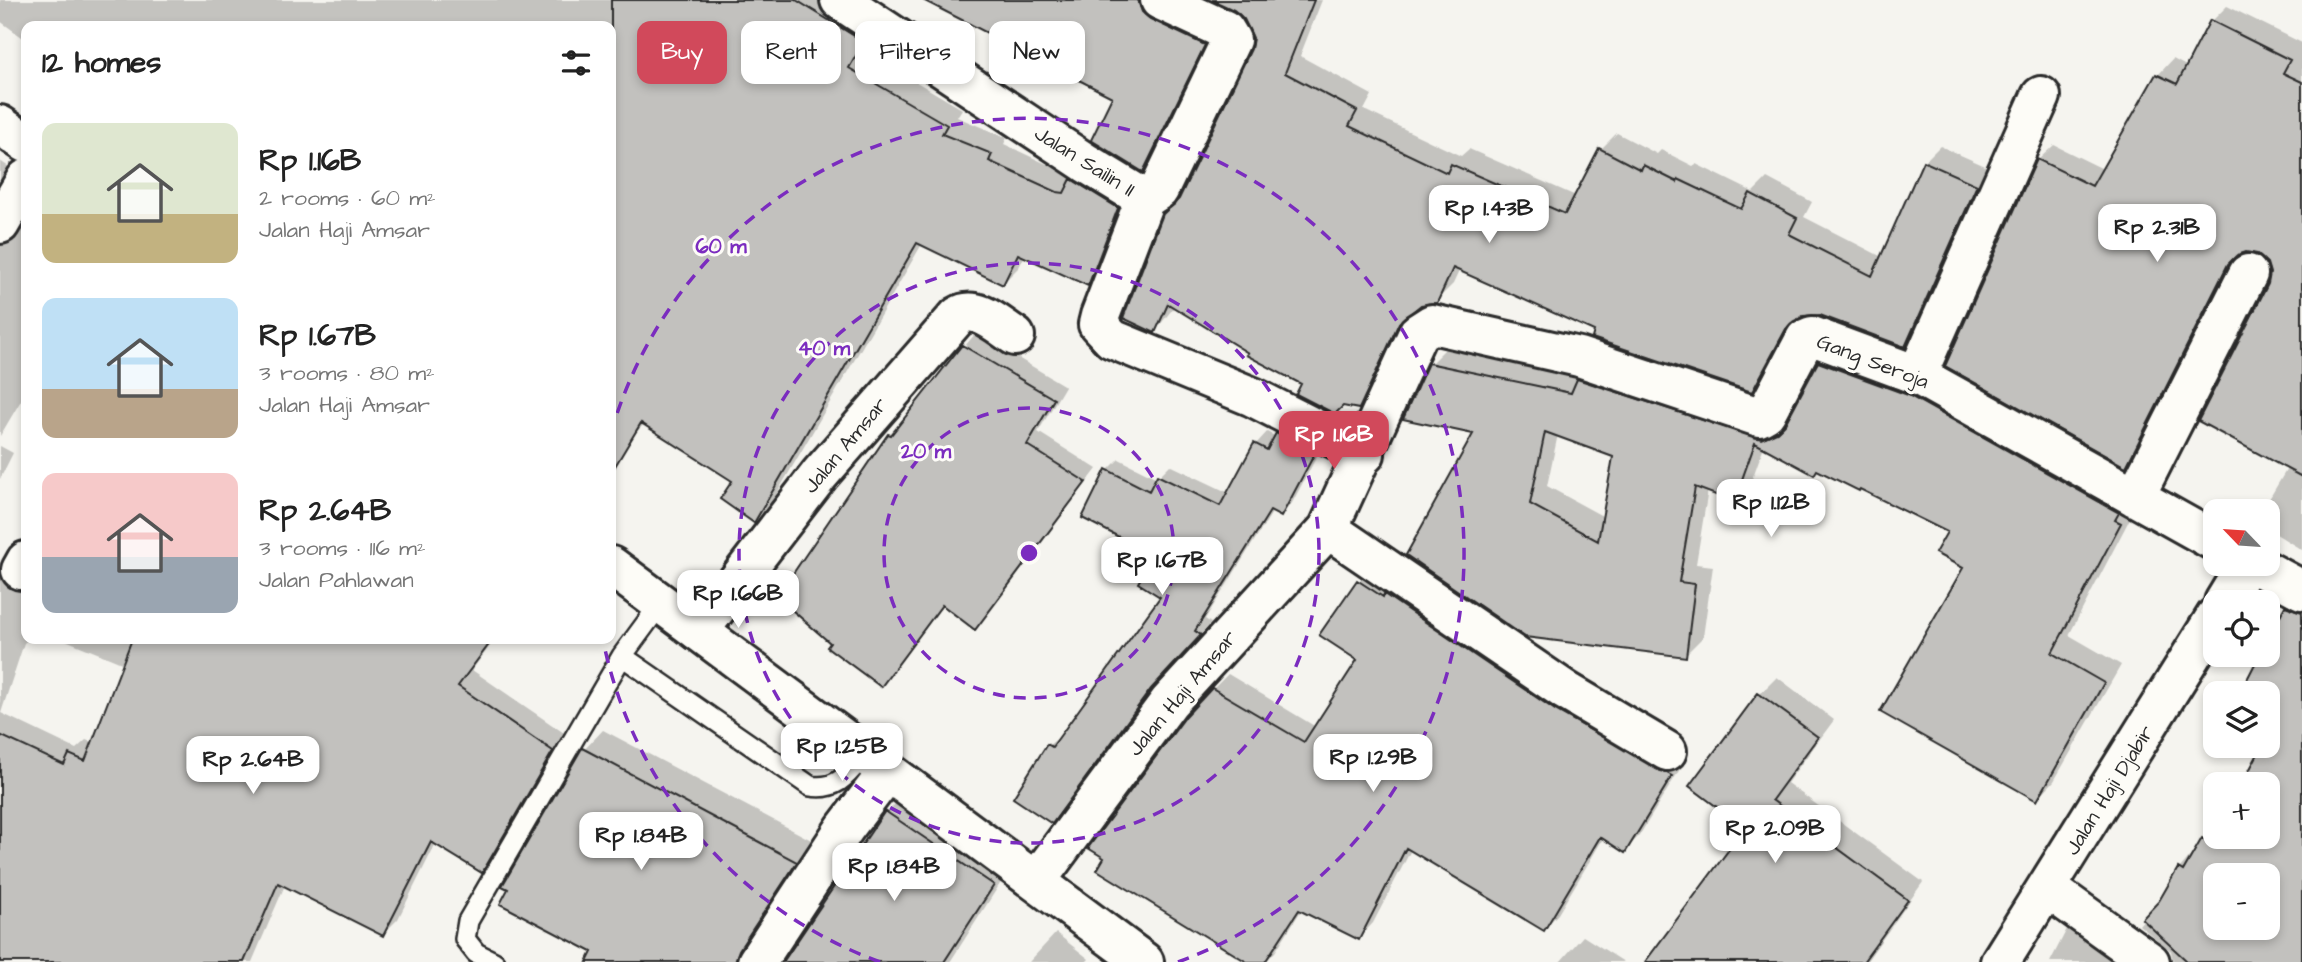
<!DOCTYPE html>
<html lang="en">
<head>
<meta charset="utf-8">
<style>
  body { margin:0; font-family:"Architects Daughter",sans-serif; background:#f2f2f2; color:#222; height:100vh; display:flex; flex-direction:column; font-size:26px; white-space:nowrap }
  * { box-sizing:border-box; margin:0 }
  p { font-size:23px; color:#767676 }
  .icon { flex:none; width:38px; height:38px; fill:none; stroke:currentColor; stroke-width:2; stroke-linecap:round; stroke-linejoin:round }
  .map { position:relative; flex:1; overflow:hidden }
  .panel { position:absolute; left:21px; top:21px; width:595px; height:623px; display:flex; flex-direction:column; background:#fff; border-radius:14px; box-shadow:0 4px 10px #0003 }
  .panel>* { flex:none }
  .banner { position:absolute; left:637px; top:21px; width:665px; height:63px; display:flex; gap:14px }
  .needle { width:46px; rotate:295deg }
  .controls { position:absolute; left:2203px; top:499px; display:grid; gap:14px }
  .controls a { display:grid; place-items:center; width:77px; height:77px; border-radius:14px; background:#fff; box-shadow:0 4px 10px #0003; font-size:35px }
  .price { position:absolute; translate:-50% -60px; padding:0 16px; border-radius:14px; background:#fff; color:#222; font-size:23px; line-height:46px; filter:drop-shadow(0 2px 4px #0008) }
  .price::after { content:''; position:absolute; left:50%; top:42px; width:21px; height:16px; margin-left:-10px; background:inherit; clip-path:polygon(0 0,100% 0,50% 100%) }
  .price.current { background:#d1495b; color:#fff }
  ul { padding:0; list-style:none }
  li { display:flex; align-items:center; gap:21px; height:175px; padding:0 21px }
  li span { display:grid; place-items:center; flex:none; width:196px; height:140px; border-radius:14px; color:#555 }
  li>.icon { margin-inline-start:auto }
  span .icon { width:84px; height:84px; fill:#fffc; stroke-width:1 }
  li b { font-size:30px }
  h2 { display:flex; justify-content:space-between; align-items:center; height:84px; padding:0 21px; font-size:30px }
  .tag { padding:0 24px; border-radius:14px; background:#fff; box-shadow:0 4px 10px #0003; font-size:24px; line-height:63px }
  .tag.current { background:#d1495b; color:#fff }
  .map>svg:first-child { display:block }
  .shadow { fill:#0003; fill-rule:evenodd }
  .building { fill:#c2c1be; stroke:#2b2b2b; stroke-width:2; fill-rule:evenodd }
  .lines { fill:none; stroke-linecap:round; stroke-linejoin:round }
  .lane-casing { stroke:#2b2b2b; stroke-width:24 }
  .street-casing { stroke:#2b2b2b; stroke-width:44 }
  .secondary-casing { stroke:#2b2b2b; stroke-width:44 }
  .lane { stroke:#fdfcf7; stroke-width:19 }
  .street { stroke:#fdfcf7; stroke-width:38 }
  .secondary { stroke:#fdfcf7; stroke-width:38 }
  .ring { fill:none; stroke:#7b2cbf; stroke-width:3.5; stroke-dasharray:12 9 }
  .labels { text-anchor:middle; stroke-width:6; stroke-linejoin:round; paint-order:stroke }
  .street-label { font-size:21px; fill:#2b2b2b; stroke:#fdfcf7 }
  .centre { fill:#7b2cbf; stroke:#fdfcf7; stroke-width:3.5 }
  .ring-label { font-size:21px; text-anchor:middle; font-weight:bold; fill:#7b2cbf; stroke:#fdfcf7; stroke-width:6; stroke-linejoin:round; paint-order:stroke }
</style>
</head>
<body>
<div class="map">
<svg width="2302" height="962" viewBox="0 0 2302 962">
  <rect width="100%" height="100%" fill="#f5f4ef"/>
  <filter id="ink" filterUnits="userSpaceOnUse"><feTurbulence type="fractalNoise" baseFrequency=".0143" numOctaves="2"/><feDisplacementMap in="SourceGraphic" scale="14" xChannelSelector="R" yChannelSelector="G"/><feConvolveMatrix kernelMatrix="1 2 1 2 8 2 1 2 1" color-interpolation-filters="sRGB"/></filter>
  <g filter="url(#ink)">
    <path class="shadow" d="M0 0H837L879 26 864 51 962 109 957 117 1007 138 1004 144 1074 177 1133 192 1104 268 1088 284 1025 255 1019 267 1003 283 922 244 770 505 754 521 734 480 645 423 630 439 611 428V400L639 352 611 333V26H26V40L0 21Z
      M928 0H1164L1219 28 1159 154 1143 170 1115 97Z
      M1216 0H1322L1300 56 1372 95 1364 110 1461 156 1469 149 1576 196 1601 149 1617 133 1657 154 1661 150 1693 166 1696 164 1753 192 1767 178 1812 202 1804 217 1882 257 1924 162 1940 146 1992 169 1921 329 1905 345 1820 314H1803L1797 318 1768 374 1752 390 1596 331 1460 269 1453 284 1436 301 1420 304 1412 310 1375 391 1358 407 1303 384 1175 306 1155 331 1182 197 1252 50 1255 38 1245 17Z
      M2227 6 2302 43V550L2268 529V511H2262L2288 467 2268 262 2258 253 2241 252 2141 449 2126 464 2038 160 2054 145 2103 169 2158 75 2173 59 2188 67 2212 21Z
      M0 161 12 169 0 192Z
      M0 224 17 231 26 224V392L0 436Z
      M976 333 1065 386 1038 432 1097 469 975 628 944 604 881 685 889 435Z
      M1837 344 2137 505 2069 635 2121 665 2054 781 2037 799 1965 567 1949 531 1764 446 1751 482 1733 500 1708 490 1696 564 1713 566 1703 637 1685 655 1526 635 1476 432 1430 364 1448 346 1780 422 1790 417 1819 363ZM1558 434 1615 456 1604 517 1547 486Z
      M1289 423 1325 441 1292 503 1281 515 1273 511 1205 619 1211 623 1163 675 1051 821 1049 745 1062 735 1162 596 1157 555 1108 470 1119 459 1157 478 1170 465 1229 493 1256 444 1267 432 1276 437Z
      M0 446 13 453 0 479Z
      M0 567 26 578 29 639 24 643 1 713 76 749 86 740 94 743 124 664 63 639H495L472 670 567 735 496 856 481 871 436 843 398 919 383 934 285 885 252 962H0Z
      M1373 567 1569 696 1685 761 1639 836 1625 850 1604 837 1558 914 1544 929 1411 850 1373 923 1359 938 1302 909 1275 952 1265 962H1252L1213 689 1228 674 1316 727 1359 660 1358 582Z
      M2302 614V962H2173L2171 951 2139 925 2160 902 2179 869 2216 827V836H2268V784H2244L2262 749 2256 746H2268V693H2242L2268 654V643ZM2216 875H2268V928H2216Z
      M1777 677 1834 720 1787 783 1923 882 1866 962H1648L1748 827 1691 786 1760 694Z
      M603 730 815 842 767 962H588L594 951 584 750Z
      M906 793 1012 865 950 962H786L886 813Z
      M2082 915 2148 962H2050L2067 929Z
      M1056 933 1089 959 1086 962H1029Z
      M1583 936 1624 962H1560Z"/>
    <path class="building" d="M611 0H796L864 42 849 68 947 125 942 134 992 154 989 161 1057 192 1064 193 1071 179 1118 208 1088 286 1018 254 1003 285 917 243 754 523 720 499 732 481 641 423 611 473Z
      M923 0H1138L1142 12 1150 19 1205 45 1143 172 1091 140 1112 97Z
      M1212 0H1314L1285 73 1357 111 1349 126 1447 173 1451 164 1565 214 1599 148 1641 170 1643 165 1677 182 1678 179 1741 209 1750 193 1797 218 1789 234 1872 276 1923 161 1977 185 1905 347 1820 315 1803 316 1786 329 1752 392 1592 338 1594 331 1453 268 1437 303 1421 305 1399 323 1359 409 1343 406 1335 414 1296 394 1301 384 1246 355 1248 353 1168 304 1155 333 1123 318 1163 214 1179 199 1251 49 1253 38 1244 19 1234 10Z
      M2210 20 2290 60 2283 73 2302 82V477L2198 421 2268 284 2270 273 2267 263 2257 254 2246 252 2237 255 2228 264 2126 467 1945 366 2037 159 2092 186 2156 74 2177 84Z
      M962 345 1054 399 1027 445 1086 482 975 630 942 605 881 687 827 647 830 643 777 597 888 434 891 435Z
      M1818 362 1908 395 2119 513 2115 520 2121 523 2052 653 2104 683 2037 801 1880 712 1963 568 1935 553 1947 532 1860 489 1859 491 1817 470 1814 475 1755 443 1734 502 1695 487 1679 582 1695 584 1686 657 1525 637 1406 555 1473 434 1403 419 1428 363 1571 393 1577 379 1761 439 1777 432 1785 424ZM1545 432 1613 457 1598 541 1530 504Z
      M1276 433 1315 453 1281 517 1270 511 1195 631 1201 635 1151 689 1052 824 1013 798 1047 744 1052 747 1160 597 1138 583 1154 555 1082 518 1106 469 1149 491 1157 475 1220 506 1254 443 1267 450Z
      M1357 580 1383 597 1384 594 1555 710 1672 776 1625 853 1600 837 1544 931 1406 848 1359 940 1299 910 1265 962H1247L1097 870 1104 858 1088 848 1186 716 1212 688 1304 742 1357 660 1319 635Z
      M2285 606 2302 612V962H2188L2142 919 2159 901 2178 868 2183 871 2202 838 2211 843 2216 834V836H2268V784H2242L2260 750 2252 746H2268V693H2240L2260 654H2268V639ZM2216 875H2268V928H2216Z
      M132 639H493L458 686 553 751 482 873 431 842 383 936 278 883 244 962H0V735L64 765 69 754 85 761Z
      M1758 693 1818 737 1772 800 1908 900 1863 962H1645L1745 828 1689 786Z
      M582 748 797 862 739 950 735 962H587L592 952 500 904 508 889 502 886Z
      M885 811 994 885 944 962H783Z"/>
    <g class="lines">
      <defs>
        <path id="lane" d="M622 656 810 786C837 791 848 774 863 756
          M494 962 476 953 465 939 468 921 622 656 661 603"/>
        <path id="street" d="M840 0 1086 163 1145 199 1100 316 1098 324 1112 339 1253 397 1365 454
          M1145 199 1159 190 1231 40 1225 30 1160 0
          M0 224 26 179
          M1917 375 2041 96
          M2135 497 2248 274
          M1328 529 1566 691 1667 751
          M2254 564 2302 590
          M21 570 26 561
          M2224 602 2247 564
          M699 631 820 474 958 316C977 304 999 326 1015 336
          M1037 880 1169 702 1328 529 1418 333 1432 324 1579 357 1759 417 1766 413 1805 339 1812 336 1917 375 2216 542
          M2047 888 2150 962
          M757 962 845 828 887 773
          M2000 962 2216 616"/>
        <path id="secondary" d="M0 125 26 143
          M611 566 1144 962"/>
      </defs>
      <use href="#lane" class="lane-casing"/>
      <use href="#street" class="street-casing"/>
      <use href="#secondary" class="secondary-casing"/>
      <use href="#lane" class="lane"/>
      <use href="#street" class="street"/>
      <use href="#secondary" class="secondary"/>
    </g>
  </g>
  <g class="ring">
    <circle cx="1029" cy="553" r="145"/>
    <circle cx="1029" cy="553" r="290"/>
    <path d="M880 962A435 435 0 0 1 603 640M611 433A435 435 0 1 1 1178 962"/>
  </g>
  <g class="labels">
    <g class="street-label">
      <text transform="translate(1085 161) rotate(32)" y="7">Jalan Sailin II</text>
      <text transform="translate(1873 361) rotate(21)" y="7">Gang Seroja</text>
      <text transform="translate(845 445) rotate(-50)" y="7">Jalan Amsar</text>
      <text transform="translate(1182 693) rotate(-50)" y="7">Jalan Haji Amsar</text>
      <text transform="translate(2109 790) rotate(-58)" y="7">Jalan Haji Djabir</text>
    </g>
  </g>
  <circle cx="1029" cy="553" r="10" class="centre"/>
  <g class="ring-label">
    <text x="721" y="253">60 m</text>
    <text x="824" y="355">40 m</text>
    <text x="926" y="458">20 m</text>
  </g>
</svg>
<div class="controls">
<a><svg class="needle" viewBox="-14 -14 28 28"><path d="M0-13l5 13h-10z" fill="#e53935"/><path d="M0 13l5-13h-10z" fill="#767676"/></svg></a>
<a><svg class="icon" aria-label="locate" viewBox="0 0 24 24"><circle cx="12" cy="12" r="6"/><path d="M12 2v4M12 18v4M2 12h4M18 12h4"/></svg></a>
<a><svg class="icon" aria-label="layers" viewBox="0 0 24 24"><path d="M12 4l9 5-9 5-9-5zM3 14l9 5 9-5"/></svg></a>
<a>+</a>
<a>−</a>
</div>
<b class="price" style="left:1489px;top:245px">Rp 1.43B</b>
<b class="price" style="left:2157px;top:264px">Rp 2.31B</b>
<b class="price current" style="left:1334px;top:471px">Rp 1.16B</b>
<b class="price" style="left:1771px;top:539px">Rp 1.12B</b>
<b class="price" style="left:1162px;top:597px">Rp 1.67B</b>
<b class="price" style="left:738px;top:630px">Rp 1.66B</b>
<b class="price" style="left:842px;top:783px">Rp 1.25B</b>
<b class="price" style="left:1373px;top:794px">Rp 1.29B</b>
<b class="price" style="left:253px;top:796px">Rp 2.64B</b>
<b class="price" style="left:1775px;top:865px">Rp 2.09B</b>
<b class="price" style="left:641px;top:872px">Rp 1.84B</b>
<b class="price" style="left:894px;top:903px">Rp 1.84B</b>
<div class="banner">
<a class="tag current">Buy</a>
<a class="tag">Rent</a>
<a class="tag">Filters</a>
<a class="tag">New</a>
</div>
<section class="panel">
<h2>12 homes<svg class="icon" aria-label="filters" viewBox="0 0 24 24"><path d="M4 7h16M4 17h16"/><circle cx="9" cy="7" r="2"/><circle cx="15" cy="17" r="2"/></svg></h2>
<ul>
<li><span style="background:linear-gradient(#dfe7d0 65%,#c2b280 0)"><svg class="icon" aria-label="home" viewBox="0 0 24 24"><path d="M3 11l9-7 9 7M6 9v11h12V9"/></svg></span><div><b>Rp 1.16B</b><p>2 rooms · 60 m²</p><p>Jalan Haji Amsar</p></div></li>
<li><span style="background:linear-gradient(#bfe0f5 65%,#b9a48a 0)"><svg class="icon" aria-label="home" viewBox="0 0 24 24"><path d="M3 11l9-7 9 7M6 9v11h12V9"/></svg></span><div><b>Rp 1.67B</b><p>3 rooms · 80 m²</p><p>Jalan Haji Amsar</p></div></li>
<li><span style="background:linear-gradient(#f6c9c9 60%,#9aa5b1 0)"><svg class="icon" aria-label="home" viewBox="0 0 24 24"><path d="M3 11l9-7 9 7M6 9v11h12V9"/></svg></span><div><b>Rp 2.64B</b><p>3 rooms · 116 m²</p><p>Jalan Pahlawan</p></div></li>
</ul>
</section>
</div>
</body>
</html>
